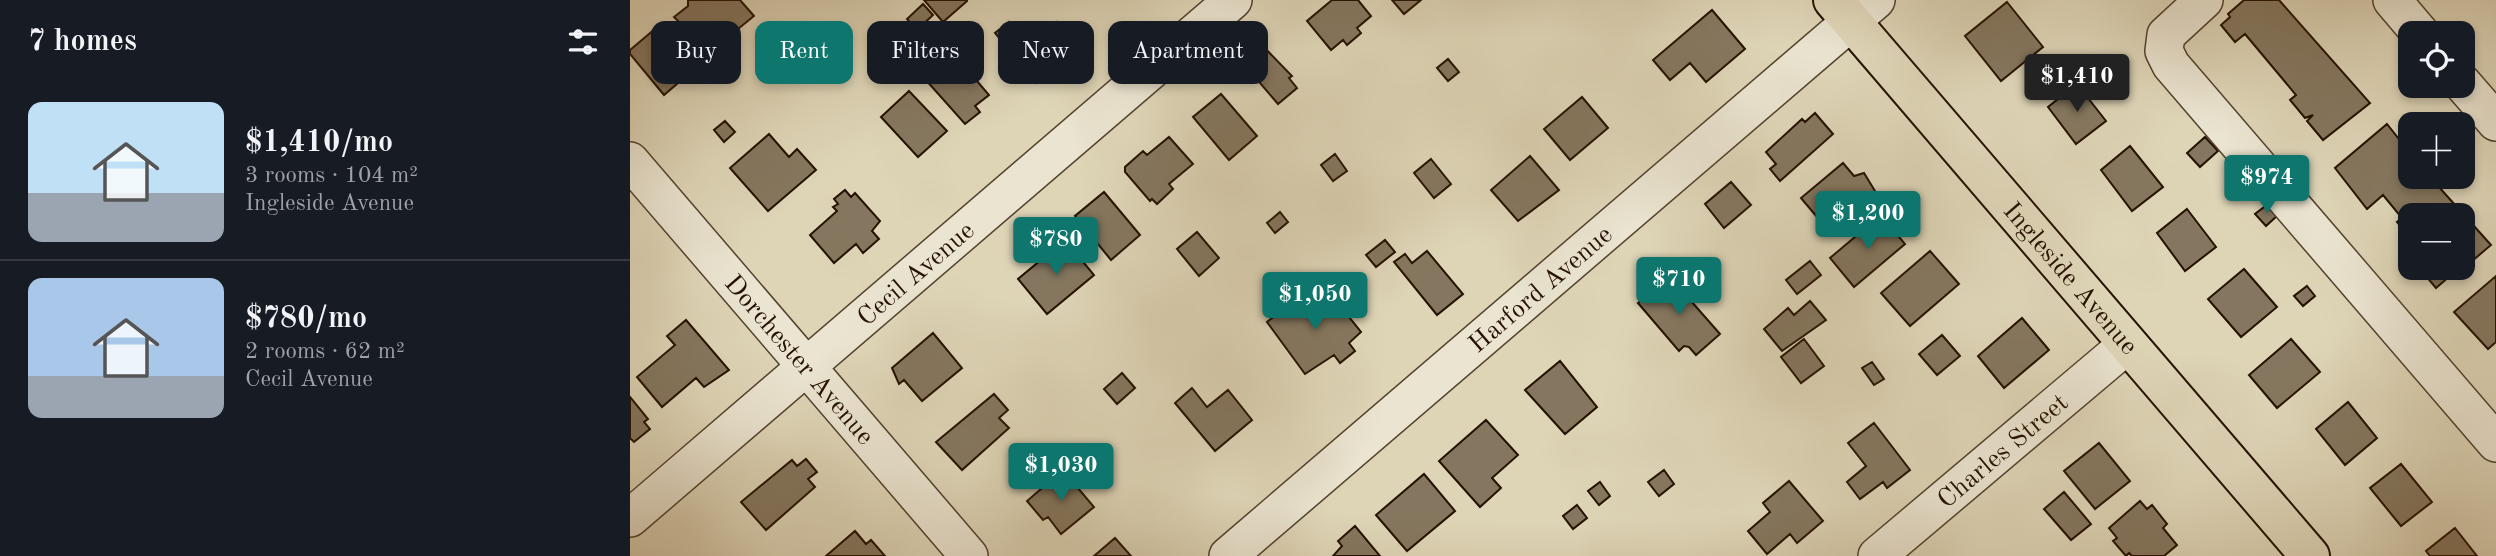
<!DOCTYPE html>
<html lang="en">
<head>
<meta charset="utf-8">
<style>
  body { margin:0; font-family:"Old Standard TT",serif; background:#242831; color:#f1f3f6; height:100vh; display:flex; flex-direction:column; font-size:26px; white-space:nowrap }
  * { box-sizing:border-box; margin:0 }
  p { font-size:23px; color:#9ea1a6 }
  .icon { flex:none; width:38px; height:38px; fill:none; stroke:currentColor; stroke-width:2; stroke-linecap:round; stroke-linejoin:round }
  .map { position:relative; flex:1; overflow:hidden }
  .panel { display:flex; flex-direction:column; background:#171b24; width:630px }
  .panel>* { flex:none }
  .guide { position:absolute; left:21px; top:21px; width:665px; height:63px; display:flex; gap:14px }
  .buttons { position:absolute; left:1768px; top:21px; display:grid; gap:14px }
  .buttons a { display:grid; place-items:center; width:77px; height:77px; border-radius:14px; background:#171b24; box-shadow:0 4px 10px #0003; font-size:35px }
  .price { position:absolute; translate:-50% -60px; padding:0 16px; border-radius:7px; background:#0f766e; color:#fff; font-size:23px; line-height:46px; filter:drop-shadow(0 2px 4px #0008) }
  .price::after { content:''; position:absolute; left:50%; top:42px; width:21px; height:16px; margin-left:-10px; background:inherit; clip-path:polygon(0 0,100% 0,50% 100%) }
  .price.active { background:#222; color:#fff }
  ul { padding:0; list-style:none }
  li { display:flex; align-items:center; gap:21px; height:175px; padding:0 28px }
  li+li { border-top:2px solid #363941 }
  li span { display:grid; place-items:center; flex:none; width:196px; height:140px; border-radius:14px; color:#555 }
  li>.icon { margin-inline-start:auto }
  span .icon { width:84px; height:84px; fill:#fffc; stroke-width:1 }
  li b { font-size:30px }
  h2 { display:flex; justify-content:space-between; align-items:center; height:84px; padding:0 28px; font-size:30px }
  .chip { padding:0 24px; border-radius:14px; background:#171b24; box-shadow:0 4px 10px #0003; font-size:24px; line-height:63px }
  .chip.active { background:#0f766e; color:#fff }
  main { display:flex; flex:1; min-height:0 }
  .map>svg:first-child { display:block }
  .building { fill:#85775f; stroke:#241100; stroke-width:2 }
  .lines { fill:none; stroke-linecap:round; stroke-linejoin:round }
  .minor-casing { stroke:#52422e; stroke-width:40 }
  .major-casing { stroke:#241100; stroke-width:42 }
  .minor { stroke:#eae4d0; stroke-width:37 }
  .major { stroke:#ded5b7; stroke-width:38 }
  .labels { text-anchor:middle; stroke-width:7; stroke-linejoin:round; paint-order:stroke }
  .street-label { font-size:26px; fill:#241100; stroke:#eae4d0 }
</style>
</head>
<body>
<main>
<section class="panel">
<h2>7 homes<svg class="icon" aria-label="filters" viewBox="0 0 24 24"><path d="M4 7h16M4 17h16"/><circle cx="9" cy="7" r="2"/><circle cx="15" cy="17" r="2"/></svg></h2>
<ul>
<li><span style="background:linear-gradient(#bfe0f5 65%,#9aa5b1 0)"><svg class="icon" aria-label="home" viewBox="0 0 24 24"><path d="M3 11l9-7 9 7M6 9v11h12V9"/></svg></span><div><b>$1,410/mo</b><p>3 rooms · 104 m²</p><p>Ingleside Avenue</p></div></li>
<li><span style="background:linear-gradient(#a9c7e8 70%,#9aa5b1 0)"><svg class="icon" aria-label="home" viewBox="0 0 24 24"><path d="M3 11l9-7 9 7M6 9v11h12V9"/></svg></span><div><b>$780/mo</b><p>2 rooms · 62 m²</p><p>Cecil Avenue</p></div></li>
</ul>
</section>
<div class="map">
<svg width="1866" height="556" viewBox="0 0 1866 556">
  <rect width="100%" height="100%" fill="#ded5b7"/>
  <filter id="stains"><feTurbulence type="fractalNoise" baseFrequency=".00286" numOctaves="4"/><feColorMatrix values="0 0 0 0 .2 0 0 0 0 .09 0 0 0 0 .02 0 0 0 .5 -.17"/></filter>
  <radialGradient id="worn" r=".72"><stop offset=".6" stop-color="#630" stop-opacity="0"/><stop offset="1" stop-color="#630" stop-opacity=".3"/></radialGradient>
  <path class="building" d="M58 0H110L124 16 92 42 101 52 89 61 44 17 58 6Z
    M294 0H337V1L313 22Z
    M702 0H728L741 16 727 28 731 33 717 45 713 40 701 50 677 21Z
    M762 0H791L774 14Z
    M1614 0H1649L1740 103 1693 140 1677 121 1683 115 1675 118 1660 100 1666 95 1615 34 1605 42 1591 25 1600 17 1598 14Z
    M1377 2 1413 47 1371 81 1335 36Z
    M293 4 303 15 287 30 277 19Z
    M1082 10 1115 49 1076 82 1060 63 1040 80 1023 60Z
    M379 22 397 44 427 22 437 35 429 41 441 54 406 83 365 33Z
    M32 23 68 66 34 95 0 54V50Z
    M203 39 214 50 199 64 188 53Z
    M626 39 662 76 659 78 667 88 648 104 607 56Z
    M324 54 359 95 345 106 350 112 335 124 295 79Z
    M818 59 829 72 818 81 807 68Z
    M1447 84 1476 121 1446 144 1418 107Z
    M279 91 317 131 288 157 251 117Z
    M591 94 627 136 599 160 563 117Z
    M952 97 978 128 940 160 914 129Z
    M1185 113 1203 134 1150 181 1140 169 1146 164 1136 152 1172 119 1175 122Z
    M95 121 105 132 94 142 84 130Z
    M1757 124 1780 153V177H1800L1861 245 1822 278 1821 275 1806 288 1790 269 1832 268V215H1780V228L1775 232 1767 222 1772 218 1753 195 1737 209 1705 168Z
    M139 134 159 157 167 149 186 170 138 211 100 168Z
    M539 137 563 164 539 184 543 189 527 204 522 199 520 201 495 172V167L513 151 517 155Z
    M1575 137 1588 151 1570 167 1557 153Z
    M1500 146 1533 187 1502 211 1471 170Z
    M705 154 717 171 703 181 691 165Z
    M900 156 929 190 888 221 861 190Z
    M801 159 821 184 804 198 784 173Z
    M1213 163 1224 176 1234 173 1245 191 1198 230 1171 198Z
    M1101 182 1121 205 1094 228 1075 204Z
    M215 190 221 197 225 193 250 221 242 231 249 239 233 253 226 244 204 263 180 235 207 211 203 207 208 204 204 199Z
    M474 192 510 235 481 260 445 216Z
    M1638 204 1648 215 1636 226 1625 214Z
    M1557 209 1586 247 1555 271 1527 233Z
    M650 212 658 222 645 233 637 223Z
    M1251 215 1275 244 1224 287 1200 258Z
    M567 232 589 258 569 276 547 249Z
    M435 240 464 275 417 314 388 279Z
    M755 240 765 252 746 267 736 255Z
    M797 251 833 294 807 315 764 262 775 254 782 263Z
    M1300 251 1329 284 1280 326 1251 293Z
    M1180 261 1191 275 1167 294 1156 280Z
    M1614 269 1647 307 1611 337 1578 299Z
    M1039 276 1090 334 1066 355 1059 347 1054 346 1049 351 1008 303Z
    M1866 276V342L1858 349 1824 312Z
    M1677 286 1685 296 1673 306 1664 296Z
    M699 292 731 332 719 343 725 351 710 363 704 355 675 374 637 322 671 295 680 307Z
    M1180 301 1196 320 1152 351 1134 329 1158 308 1164 315Z
    M1392 318 1419 350 1374 388 1348 356Z
    M56 320 99 370 74 387 66 378 32 407 7 377 45 345 37 336Z
    M303 333 332 368 292 401 274 380 269 384 262 368Z
    M1312 335 1330 356 1307 375 1289 354Z
    M1174 339 1194 366 1171 383 1151 357Z
    M1661 339 1690 372 1647 408 1619 375Z
    M930 361 967 407 935 434 895 390Z
    M1242 362 1254 379 1244 385 1232 368Z
    M492 373 505 388 487 404 474 389Z
    M562 388 577 407 598 390 622 420 585 451 545 403Z
    M364 394 378 410 369 418 379 428 332 470 306 442Z
    M0 397 18 419 14 422 20 429 4 442 0 438Z
    M1718 402 1747 438 1715 465 1686 429Z
    M856 420 888 455 862 478 871 488 850 507 809 461Z
    M1244 423 1280 470 1257 488 1253 482 1230 499 1217 482 1236 466 1218 443Z
    M1469 443 1500 481 1465 509 1434 471Z
    M176 459 187 472 178 479 185 487 136 530 111 502 162 460 167 466Z
    M1771 464 1802 502 1771 526 1740 488Z
    M1034 470 1044 484 1029 496 1018 482Z
    M794 474 825 511 777 551 746 515Z
    M437 475 464 507 431 534 418 517 413 520 397 501 426 476 430 481Z
    M1159 481 1193 521 1167 543 1160 534 1137 554 1118 531 1140 512 1133 503Z
    M970 482 980 496 969 505 958 491Z
    M1434 492 1461 524 1441 540 1414 509Z
    M1510 501 1517 509 1522 505 1537 524 1533 528 1547 545 1534 556H1502L1499 553 1496 556 1483 541 1487 538 1479 528Z
    M947 505 957 518 943 529 933 516Z
    M725 526 750 556H703L712 546 708 541Z
    M1825 528 1847 556H1800L1796 551Z
    M225 531 236 544 241 540 255 556H196Z
    M485 538 501 556H464Z"/>
  <g class="lines">
    <defs>
      <g id="minor">
        <path d="M1574 0 1536 35 1534 51 1541 65 1866 443"/>
        <path d="M1762 0 1790 33"/>
        <path d="M1832 83 1866 122"/>
        <path id="s1" d="M0 161 339 556"/>
        <path id="s2" d="M0 518 603 0"/>
        <path id="s3" d="M598 556 1246 0"/>
        <path id="s4" d="M1247 556 1498 344"/>
      </g>
      <g id="major">
        <path id="s5" d="M1203 0 1680 556"/>
      </g>
    </defs>
    <use href="#minor" class="minor-casing"/>
    <use href="#major" class="major-casing"/>
    <use href="#minor" class="minor"/>
    <use href="#major" class="major"/>
  </g>
  <g class="labels">
    <g class="street-label">
      <text dy="9" stroke="none"><textPath href="#s2" startOffset="376">Cecil Avenue</textPath></text>
      <text dy="9" stroke="none"><textPath href="#s5" startOffset="366">Ingleside Avenue</textPath></text>
      <text dy="9" stroke="none"><textPath href="#s3" startOffset="411">Harford Avenue</textPath></text>
      <text dy="9" stroke="none"><textPath href="#s1" startOffset="261">Dorchester Avenue</textPath></text>
      <text dy="9" stroke="none"><textPath href="#s4" startOffset="164">Charles Street</textPath></text>
    </g>
  </g>
  <rect width="100%" height="100%" filter="url(#stains)"/>
  <rect width="100%" height="100%" fill="url(#worn)"/>
</svg>
<div class="buttons">
<a><svg class="icon" aria-label="locate" viewBox="0 0 24 24"><circle cx="12" cy="12" r="6"/><path d="M12 2v4M12 18v4M2 12h4M18 12h4"/></svg></a>
<a>+</a>
<a>−</a>
</div>
<b class="price active" style="left:1447px;top:114px">$1,410</b>
<b class="price" style="left:1637px;top:215px">$974</b>
<b class="price" style="left:1238px;top:251px">$1,200</b>
<b class="price" style="left:426px;top:277px">$780</b>
<b class="price" style="left:1049px;top:317px">$710</b>
<b class="price" style="left:685px;top:332px">$1,050</b>
<b class="price" style="left:431px;top:503px">$1,030</b>
<div class="guide">
<a class="chip">Buy</a>
<a class="chip active">Rent</a>
<a class="chip">Filters</a>
<a class="chip">New</a>
<a class="chip">Apartment</a>
</div>
</div>
</main>
</body>
</html>
